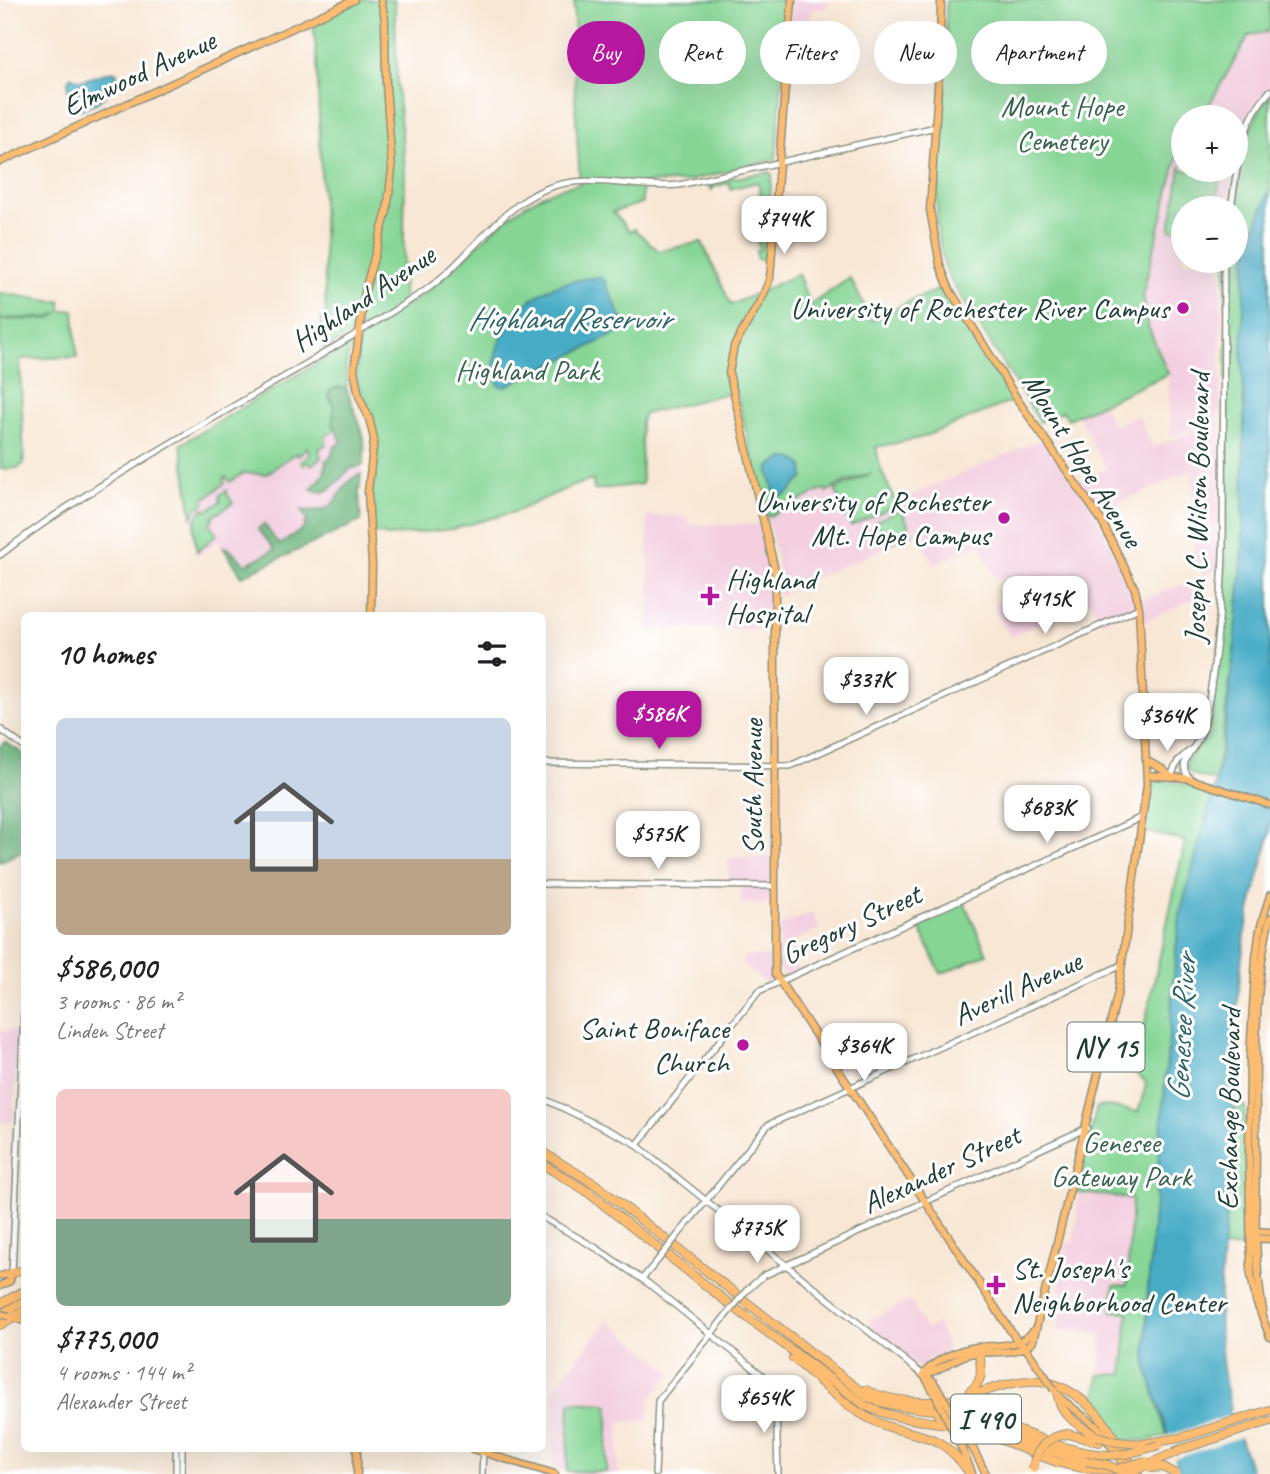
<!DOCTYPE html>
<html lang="en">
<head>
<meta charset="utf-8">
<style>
  body { margin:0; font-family:Caveat,sans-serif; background:#f6f6f6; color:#202124; height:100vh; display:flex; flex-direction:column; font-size:26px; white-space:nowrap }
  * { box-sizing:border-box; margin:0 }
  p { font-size:23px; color:#757577 }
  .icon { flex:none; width:38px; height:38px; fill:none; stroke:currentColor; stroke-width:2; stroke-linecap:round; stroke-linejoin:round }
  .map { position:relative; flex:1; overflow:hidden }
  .side { position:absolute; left:21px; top:612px; width:525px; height:840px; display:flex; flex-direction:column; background:#fff; border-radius:10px; box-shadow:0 7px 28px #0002 }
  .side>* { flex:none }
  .banner { position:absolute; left:567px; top:21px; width:597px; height:63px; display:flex; gap:14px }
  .buttons { position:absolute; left:1171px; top:105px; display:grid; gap:14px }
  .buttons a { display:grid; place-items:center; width:77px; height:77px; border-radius:50%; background:#fff; box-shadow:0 7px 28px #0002; font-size:35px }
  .price { position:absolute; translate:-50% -60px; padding:0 16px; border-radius:14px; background:#fff; color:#222; font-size:23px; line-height:46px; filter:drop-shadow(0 2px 4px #0008) }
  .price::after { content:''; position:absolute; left:50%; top:42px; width:21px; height:16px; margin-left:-10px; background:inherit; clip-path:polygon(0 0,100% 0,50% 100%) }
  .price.current { background:#b5179e; color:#fff }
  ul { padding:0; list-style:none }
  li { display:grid; align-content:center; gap:14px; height:371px; padding:0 35px }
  li span { display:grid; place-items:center; height:217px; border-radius:10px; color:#555 }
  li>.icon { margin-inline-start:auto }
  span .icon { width:126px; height:126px; fill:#fffc; stroke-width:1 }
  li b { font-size:30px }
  h2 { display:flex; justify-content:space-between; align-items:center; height:84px; padding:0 35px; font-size:30px }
  .pill { padding:0 24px; border-radius:32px; background:#fff; box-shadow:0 7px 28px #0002; font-size:24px; line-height:63px }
  .pill.current { background:#b5179e; color:#fff }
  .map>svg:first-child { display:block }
  .built { fill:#f3cfdf }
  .green { fill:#86d595; stroke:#528964; stroke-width:2 }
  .forest { fill:#6cb67e; stroke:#467a59; stroke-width:2 }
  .water { fill:#47abc6; stroke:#33747d; stroke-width:2 }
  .pier { fill:#f8e7d5 }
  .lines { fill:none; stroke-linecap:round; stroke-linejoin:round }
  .minor-casing { stroke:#8c9284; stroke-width:8 }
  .major-casing { stroke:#8c9284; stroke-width:9 }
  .highway-casing { stroke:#8c9284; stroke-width:10 }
  .minor { stroke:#fff; stroke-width:5 }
  .major { stroke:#febc70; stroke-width:6 }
  .highway { stroke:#febc70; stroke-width:8 }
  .minor-bridge-casing { stroke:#8c9284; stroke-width:8; stroke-linecap:butt }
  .major-bridge-casing { stroke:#8c9284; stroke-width:9; stroke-linecap:butt }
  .highway-bridge-casing { stroke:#8c9284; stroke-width:10; stroke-linecap:butt }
  .minor-bridge { stroke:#fff; stroke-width:5 }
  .major-bridge { stroke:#febc70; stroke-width:6 }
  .highway-bridge { stroke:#febc70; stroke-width:8 }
  .poi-dot { fill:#b5179e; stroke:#fff; stroke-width:2.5 }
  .labels { text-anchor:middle; stroke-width:6; stroke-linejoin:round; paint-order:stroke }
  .shield { fill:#fff; stroke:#627771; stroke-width:2 }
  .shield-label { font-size:28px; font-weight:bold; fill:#1f3d34 }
  .street-label { font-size:30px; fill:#1f3d34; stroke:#fff }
  .park-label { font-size:30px; fill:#39634c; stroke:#fff }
  .poi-label { font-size:30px; fill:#1f3d34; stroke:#fff; text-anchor:end }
  .water-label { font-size:32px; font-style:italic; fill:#2d6467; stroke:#fff }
</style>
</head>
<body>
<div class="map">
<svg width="1270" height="1474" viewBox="0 0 1270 1474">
  <rect width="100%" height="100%" fill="#fff"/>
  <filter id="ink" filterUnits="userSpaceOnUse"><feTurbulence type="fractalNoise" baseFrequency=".0143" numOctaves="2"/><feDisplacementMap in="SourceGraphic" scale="14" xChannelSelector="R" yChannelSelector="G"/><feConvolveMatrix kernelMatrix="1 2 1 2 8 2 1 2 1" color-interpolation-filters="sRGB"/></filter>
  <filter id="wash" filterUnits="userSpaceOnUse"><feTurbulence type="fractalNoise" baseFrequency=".00686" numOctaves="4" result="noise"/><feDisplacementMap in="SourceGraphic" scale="28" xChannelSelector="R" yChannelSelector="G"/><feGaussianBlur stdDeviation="1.57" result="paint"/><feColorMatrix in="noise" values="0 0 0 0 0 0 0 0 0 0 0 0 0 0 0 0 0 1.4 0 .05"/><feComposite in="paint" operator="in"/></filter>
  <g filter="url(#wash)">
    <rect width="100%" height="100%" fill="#f8e7d5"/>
    <path class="built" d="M792 0H827V8L811 9 810 29H789Z
      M1270 27V88L1258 101 1246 121 1236 165V117H1202L1250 35 1266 32Z
      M806 35H816L819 56 786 72 788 43H805Z
      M1183 149V170H1235L1228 208H1183V261H1221V412L1217 417 1170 437 1168 374 1147 324 1143 292 1177 157Z
      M351 343 345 383 362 427 366 446 359 493 361 521 242 576 219 541 197 556 181 444Z
      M1102 404 1114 426 1138 415 1153 448 1216 421 1220 423V568L1203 575 1198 561 1194 562 1192 470 1095 514 1129 584 1135 602 1198 579 1205 594 1143 622 1141 605 1101 623 1090 600 1010 637 995 606 1015 591 1009 577 995 578 980 544 933 565 919 534 824 574 779 596 778 564 767 517 825 489 826 492 845 482 881 470 896 502 1042 439 1074 483 1106 469 1078 415Z
      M647 516H688L689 525 761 524 771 566V629L767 630 650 628Z
      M771 857V904H741V883L728 882V858Z
      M812 913 820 929 793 941 796 949 790 952 798 970 784 976 779 968 780 926Z
      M742 956H770L773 978 766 983 743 965Z
      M0 1031H18L13 1123 0 1122Z
      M1079 1193 1132 1198 1127 1284 1114 1283 1112 1311 1128 1312 1123 1374H1100L1102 1343 1100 1342V1334L1059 1330 1063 1291 1059 1290 1061 1258 1065 1257 1067 1242 1074 1244Z
      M909 1301 912 1303 925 1329 938 1324 948 1350 935 1359 931 1357 921 1368 917 1367 870 1327 871 1319Z
      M608 1320 672 1372 651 1399 649 1407V1421L620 1422 618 1474H577L557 1469 553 1464 554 1389Z"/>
    <path class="green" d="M361 0H394L395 6 397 85 405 168 403 300 406 306C466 270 507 193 580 184L575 101 574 0H788L776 159 685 182 642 183V203L613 212 630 232 634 229 659 251 702 242 731 305 798 274 810 305 850 278 872 321 912 300 945 287 1015 400 920 438 876 447 881 470 897 505 851 526 835 490 872 473 845 482 826 492 824 489 767 517 736 391 644 414 641 421 642 484 594 490 593 480 572 486 517 511 453 529 388 536 374 533C372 518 370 504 370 490 372 473 378 458 377 441 376 424 367 411 361 396 353 374 359 348 361 326L324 351 321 318 326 315 317 60 313 22Z
      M946 0H1270V27L1267 32 1249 35 1202 117H1183V149L1177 158 1143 292 1147 324 1168 374 1068 419 1063 411 1040 422 950 279 945 267 938 237 937 208 946 57Z
      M1270 95V189L1253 234 1245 274 1242 352 1244 419 1243 550 1235 644 1216 781 1191 774 1187 767 1185 768C1187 757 1196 750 1201 740 1209 727 1211 709 1213 694 1232 581 1226 465 1226 351L1228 341 1226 332V261H1236V208H1234C1241 166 1242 129 1270 95Z
      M1181 166 1183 170 1221 173 1215 208H1183V231L1170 229Z
      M770 172 772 175 764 258 761 260 757 259 756 251 760 250 757 239H753L746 210 750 209 752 215 761 220 757 207 760 206 758 196 761 195 758 182 730 189 729 183 713 187 712 190 709 187 714 181Z
      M0 293 50 301H61V311L74 310 77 357 20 359 24 463 18 468 1 469 0 320 50 319 59 313 49 317 0 319Z
      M351 343 346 366 347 389 337 387 330 399 333 404 335 430 326 436V444L319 449 321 458 311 465 308 462 303 465 301 461 310 455 307 447 298 456 296 453 266 474 244 473 230 482 226 477 223 480 225 483 203 500 205 503 196 509 192 517 181 444Z
      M227 490V494L233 503 212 517 213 520 209 523 217 534 197 552C194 535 190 521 204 508L207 511 220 502V495Z
      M901 509 912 533 887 544 876 521Z
      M1158 780 1182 784 1213 794 1181 911 1177 940 1148 1287 1146 1364 1167 1436 1149 1440 1120 1441 1095 1406 1099 1375 1123 1374 1128 1312 1112 1311 1114 1285H1127L1132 1199 1076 1192 1097 1107 1109 1106 1138 1112 1146 1085 1145 1081 1137 1075 1136 1064 1185 841 1143 831C1148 818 1149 787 1158 780Z
      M964 902 987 954 941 974 917 922Z
      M1245 1106V1247L1221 1248 1236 1109Z
      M570 1402 606 1404 609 1407 606 1472 567 1471Z"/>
    <path class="forest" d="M337 387 347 389C355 419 369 430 363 465 359 466 355 467 351 469 337 478 330 500 311 489L324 475 326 460 331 457 334 447 342 442 333 424V404L328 395 330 391Z
      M361 474 359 493 361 521 242 576 223 547 230 549 246 565C254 558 266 557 274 549L258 529 264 524 279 545 306 527 304 524 308 521 301 510C346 516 333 484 361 474Z
      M5 742 24 754V850L0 862V746Z"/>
    <path class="water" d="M112 71 117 73 116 83C106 97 95 107 77 110L68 103V80L71 76 80 81Z
      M1270 189V833C1261 869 1250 905 1244 942 1233 1016 1236 1091 1231 1165 1225 1251 1208 1322 1231 1408L1229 1410C1237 1433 1246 1452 1252 1474H1180L1146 1364 1148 1287 1177 940 1181 911 1216 781 1225 729 1235 644 1243 550 1244 419 1242 352 1245 274 1246 260 1257 223Z
      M599 277 604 280 624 323 622 331 504 387 499 385C491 369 494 353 502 337 524 295 553 281 599 277Z
      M785 458H792L803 465 804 478C793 484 791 499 775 495L768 469 774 463Z"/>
    <path class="pier" d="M1234 1414 1241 1437 1171 1460 1164 1437Z"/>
  </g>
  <g filter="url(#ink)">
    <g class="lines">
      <defs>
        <path id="minor" d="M1231 208C1238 167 1239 123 1270 91
          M0 555C45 520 92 491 141 461 235 404 331 352 423 292 467 263 498 207 548 188 590 172 636 190 679 185L936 127
          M0 729 24 747
          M542 763 790 766 1139 608
          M1171 776 1178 761 1189 751
          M1191 779C1175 764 1192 753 1199 738 1203 731 1204 724 1206 717 1216 663 1221 609 1223 554L1224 261
          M542 884 774 886
          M542 1098 633 1142 923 1375
          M637 1145 759 991 1142 817
          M542 1217 596 1248 649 1284 762 1375 772 1389 776 1402 778 1474
          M678 1235 768 1125 1122 965
          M12 1273 24 1013
          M642 1279 658 1260
          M747 1290 763 1276 1087 1128
          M176 1449V1474
          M182 1449V1474
          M482 1474 483 1449
          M655 1474 658 1401 727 1314"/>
        <path id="major" d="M792 0 770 278 763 296 734 346 729 373 734 394 775 571V974L1018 1342 1025 1347 1045 1376
          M0 162 354 0
          M371 616 372 565 368 492 374 439 369 418 359 396 354 370 365 290 387 211 392 169 386 85 385 19 381 0
          M1147 761 1162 769 1170 776
          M1147 775 1186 778 1270 805
          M1270 895 1260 929 1256 957 1250 1056 1249 1155 1251 1275 1256 1301 1270 1337
          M1254 1231 1270 1232
          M1252 1238 1270 1239
          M0 1276 12 1273
          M0 1286 10 1281 12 1273
          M1263 1311C1253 1253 1256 1195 1256 1136 1256 1066 1253 986 1270 918
          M11 1317 24 1321
          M923 1375C940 1371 953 1359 969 1354 990 1349 1017 1358 1033 1341L1118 992 1147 784 1139 608 1135 589 1101 520 1017 399 950 290 940 265 930 210 940 55 941 0
          M923 1375C933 1360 960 1349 977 1347 997 1345 1021 1348 1034 1330
          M923 1375 933 1381 940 1392
          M925 1377 935 1394
          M1059 1397 1100 1429 1127 1470
          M972 1447 986 1474
          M472 1449 555 1474
          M962 1449 972 1473
          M357 1474V1449"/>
        <path id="highway" d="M542 1152 595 1184 868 1397C901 1412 939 1407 974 1416 1020 1427 1060 1453 1108 1455
          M542 1164 585 1190 727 1302 866 1406C899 1422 937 1420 971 1429 1023 1444 1059 1474 1118 1469
          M12 1273 24 1270
          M0 1304 24 1291
          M0 1315 24 1301
          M0 1325 24 1311
          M793 1358C816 1377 839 1401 865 1416 909 1442 936 1422 970 1474
          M865 1390C894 1403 930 1405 961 1398 1011 1385 1040 1364 1087 1404 1109 1423 1121 1451 1138 1474
          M969 1392C985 1380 981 1369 979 1352L983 1347
          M1058 1395C1060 1415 1081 1428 1097 1436
          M939 1415C992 1422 1035 1451 1086 1461
          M1068 1434 1099 1442
          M1142 1444 1180 1438 1270 1410
          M1176 1451 1270 1421"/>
      </defs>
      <use href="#minor" class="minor-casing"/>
      <use href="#major" class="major-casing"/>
      <use href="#highway" class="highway-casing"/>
      <use href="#minor" class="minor"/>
      <use href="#major" class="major"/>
      <use href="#highway" class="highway"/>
      <defs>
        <path id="minor-bridge" d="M658 1260 678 1235
          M727 1314 747 1290"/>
        <path id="major-bridge" d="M0 1314 9 1316
          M1045 1376 1054 1390
          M940 1392 972 1447
          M935 1394 962 1449"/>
        <path id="highway-bridge" d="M1097 1436 1117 1442 1142 1444
          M1108 1455 1127 1454 1159 1445
          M1086 1461 1108 1465 1120 1471
          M1033 1468C1036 1448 1048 1436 1068 1434
          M1150 1468 1163 1467 1176 1474
          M1118 1469 1145 1461
          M1126 1474 1183 1449"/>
      </defs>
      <use href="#minor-bridge" class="minor-bridge-casing"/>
      <use href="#major-bridge" class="major-bridge-casing"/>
      <use href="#highway-bridge" class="highway-bridge-casing"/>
      <use href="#minor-bridge" class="minor-bridge"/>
      <use href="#major-bridge" class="major-bridge"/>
      <use href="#highway-bridge" class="highway-bridge"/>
    </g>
  </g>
  <g class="poi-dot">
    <circle cx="1183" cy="308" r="7"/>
    <circle cx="1004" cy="518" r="7"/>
    <path d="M706.5 585.5h7v7h7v7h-7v7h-7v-7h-7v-7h7z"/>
    <circle cx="743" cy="1045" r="7"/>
    <path d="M992.5 1274.5h7v7h7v7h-7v7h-7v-7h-7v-7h7z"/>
  </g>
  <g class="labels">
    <g class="shield">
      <rect x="1067.5" y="1022.5" width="77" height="49" rx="5"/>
      <rect x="951" y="1394.5" width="70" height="49" rx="5"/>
    </g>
    <g class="shield-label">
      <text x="1106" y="1057">NY 15</text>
      <text x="986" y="1429">I 490</text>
    </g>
    <g class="street-label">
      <text transform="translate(139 73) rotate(-25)" y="10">Elmwood Avenue</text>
      <text transform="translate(363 298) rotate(-34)" y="10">Highland Avenue</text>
      <text transform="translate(1083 460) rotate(58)" y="10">Mount Hope Avenue</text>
      <text transform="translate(1197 508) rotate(-89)" y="10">Joseph C. Wilson Boulevard</text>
      <text transform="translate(752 787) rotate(-90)" y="10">South Avenue</text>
      <text transform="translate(851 924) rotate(-25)" y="10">Gregory Street</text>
      <text transform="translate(1017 988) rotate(-25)" y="10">Averill Avenue</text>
      <text transform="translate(1229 1109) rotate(-89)" y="10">Exchange Boulevard</text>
      <text transform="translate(941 1169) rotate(-25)" y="10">Alexander Street</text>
    </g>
    <g class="park-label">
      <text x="1062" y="116">Mount Hope<tspan x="1062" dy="34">Cemetery</tspan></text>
      <text x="527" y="380">Highland Park</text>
      <text x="1121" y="1152">Genesee<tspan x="1121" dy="34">Gateway Park</tspan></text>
    </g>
    <g class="poi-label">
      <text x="1169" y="318">University of Rochester River Campus</text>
      <text x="990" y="511">University of Rochester<tspan x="990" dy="34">Mt. Hope Campus</tspan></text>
      <text x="726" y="589" text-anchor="start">Highland<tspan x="726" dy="34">Hospital</tspan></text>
      <text x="729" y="1038">Saint Boniface<tspan x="729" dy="34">Church</tspan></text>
      <text x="1012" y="1278" text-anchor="start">St. Joseph's<tspan x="1012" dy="34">Neighborhood Center</tspan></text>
    </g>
    <g class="water-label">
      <text x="569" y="329">Highland Reservoir</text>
      <text transform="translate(1181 1028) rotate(-87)" y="11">Genesee River</text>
    </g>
  </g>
</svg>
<div class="buttons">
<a>+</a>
<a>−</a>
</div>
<b class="price" style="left:784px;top:256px">$744K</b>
<b class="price" style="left:1045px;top:636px">$415K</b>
<b class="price" style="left:866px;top:717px">$337K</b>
<b class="price current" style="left:659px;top:751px">$586K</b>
<b class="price" style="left:1167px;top:753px">$364K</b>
<b class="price" style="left:1047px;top:845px">$683K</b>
<b class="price" style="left:658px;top:871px">$575K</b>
<b class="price" style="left:864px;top:1083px">$364K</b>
<b class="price" style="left:757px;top:1265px">$775K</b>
<b class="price" style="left:764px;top:1435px">$654K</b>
<div class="banner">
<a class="pill current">Buy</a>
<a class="pill">Rent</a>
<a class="pill">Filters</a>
<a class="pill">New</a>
<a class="pill">Apartment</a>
</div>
<section class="side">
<h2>10 homes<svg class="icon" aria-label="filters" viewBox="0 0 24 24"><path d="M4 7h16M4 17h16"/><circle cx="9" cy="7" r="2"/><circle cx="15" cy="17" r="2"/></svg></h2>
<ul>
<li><span style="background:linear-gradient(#c9d6e8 65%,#b9a48a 0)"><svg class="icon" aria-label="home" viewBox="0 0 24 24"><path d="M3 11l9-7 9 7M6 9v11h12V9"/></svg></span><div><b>$586,000</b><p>3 rooms · 86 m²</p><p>Linden Street</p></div></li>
<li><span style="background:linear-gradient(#f6c9c9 60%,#7fa58c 0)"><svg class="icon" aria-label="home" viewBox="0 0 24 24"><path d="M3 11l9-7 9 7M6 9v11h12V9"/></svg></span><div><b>$775,000</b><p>4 rooms · 144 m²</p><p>Alexander Street</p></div></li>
</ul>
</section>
</div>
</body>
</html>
